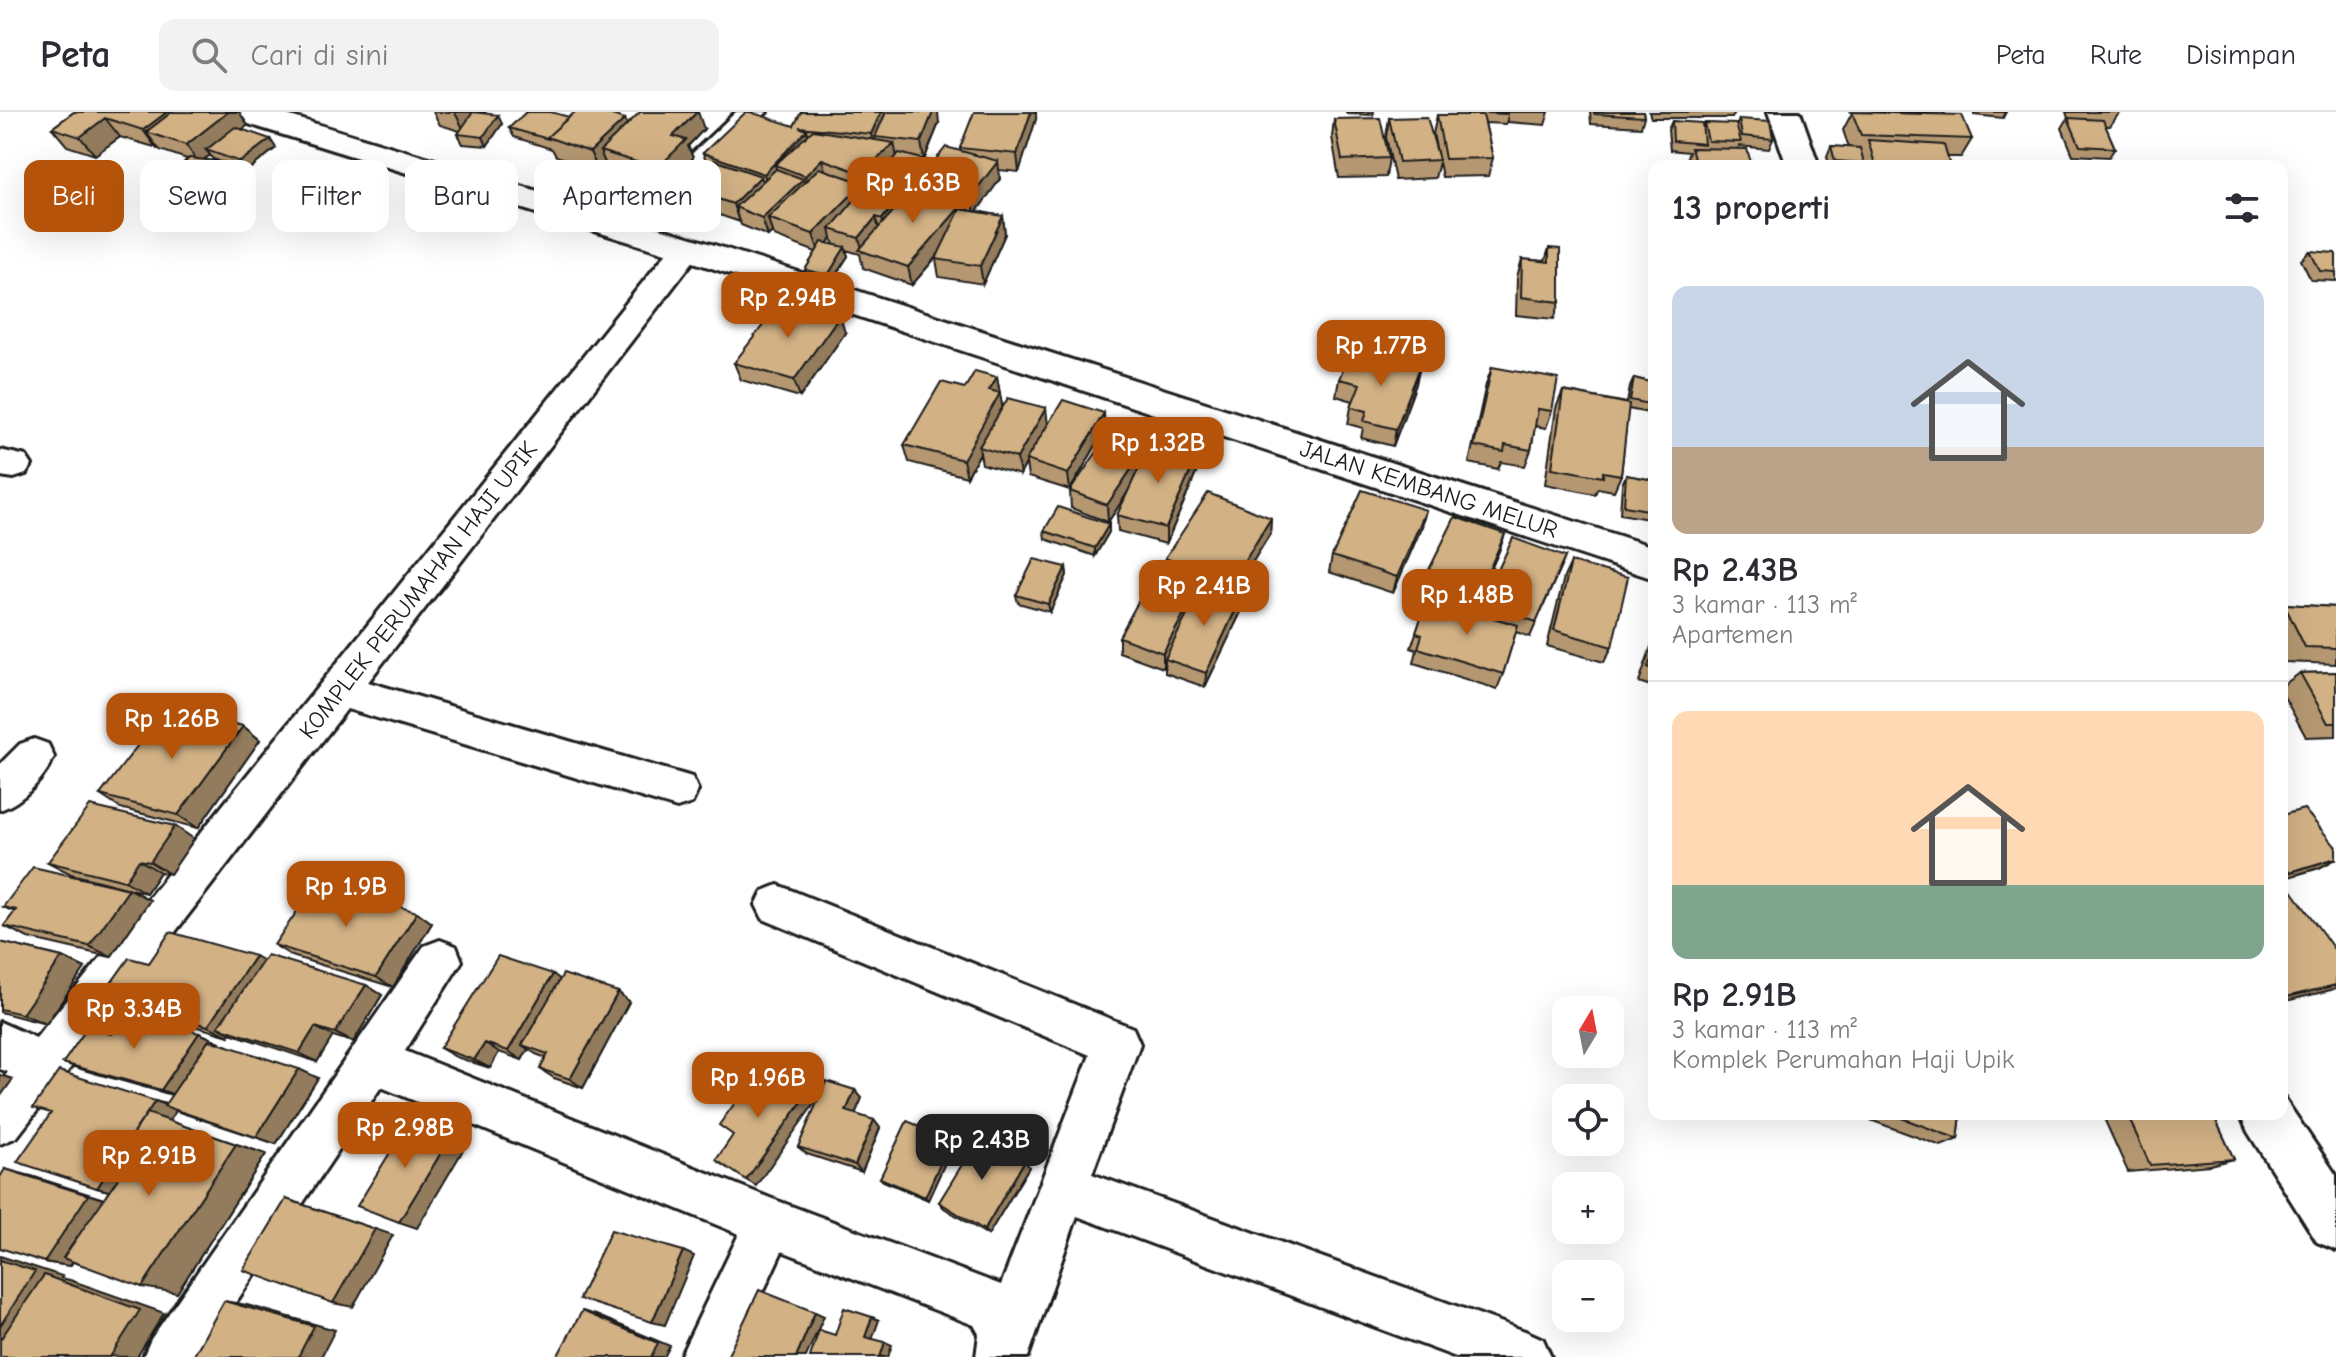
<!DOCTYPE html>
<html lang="id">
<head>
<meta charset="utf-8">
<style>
  body { margin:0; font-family:"Comic Neue",sans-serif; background:#f2f2f3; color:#2b2b33; height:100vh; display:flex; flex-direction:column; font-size:30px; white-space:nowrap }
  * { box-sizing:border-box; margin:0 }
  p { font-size:26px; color:#7c7c81 }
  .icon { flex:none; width:44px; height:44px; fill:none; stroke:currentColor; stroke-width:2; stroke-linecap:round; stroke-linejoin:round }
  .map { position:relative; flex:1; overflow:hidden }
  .panel { position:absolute; left:1648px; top:48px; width:640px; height:960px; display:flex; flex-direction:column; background:#fff; border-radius:16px; box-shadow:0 8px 32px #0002 }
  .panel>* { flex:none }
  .guide { position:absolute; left:24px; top:48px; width:760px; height:72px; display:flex; gap:16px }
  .needle { width:52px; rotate:10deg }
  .tools { position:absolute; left:1552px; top:884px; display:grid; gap:16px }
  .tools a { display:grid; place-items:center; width:72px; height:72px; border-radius:16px; background:#fff; box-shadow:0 8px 32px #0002; font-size:40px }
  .price { position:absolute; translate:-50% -68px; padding:0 18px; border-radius:16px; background:#b45309; color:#fff; font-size:26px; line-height:52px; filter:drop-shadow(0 2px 4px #0008) }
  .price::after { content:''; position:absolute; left:50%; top:48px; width:24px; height:18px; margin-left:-12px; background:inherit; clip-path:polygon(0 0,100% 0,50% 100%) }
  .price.active { background:#222; color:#fff }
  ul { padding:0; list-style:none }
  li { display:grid; align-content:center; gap:16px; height:424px; padding:0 24px }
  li+li { border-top:2px solid #e1e1e2 }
  li span { display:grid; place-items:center; height:248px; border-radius:16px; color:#555 }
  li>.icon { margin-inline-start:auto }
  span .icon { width:144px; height:144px; fill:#fffc; stroke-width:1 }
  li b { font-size:34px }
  h2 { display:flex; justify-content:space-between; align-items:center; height:96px; padding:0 24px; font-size:34px }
  .tag { padding:0 28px; border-radius:16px; background:#fff; box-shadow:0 8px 32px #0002; font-size:28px; line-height:72px }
  .tag.active { background:#b45309; color:#fff }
  header { display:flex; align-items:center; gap:48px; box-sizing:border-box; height:112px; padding:0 40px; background:#fff; border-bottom:2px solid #e1e1e2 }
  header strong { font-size:38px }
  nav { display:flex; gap:44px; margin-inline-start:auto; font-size:28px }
  .search { width:560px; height:72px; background:#f2f2f3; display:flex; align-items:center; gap:20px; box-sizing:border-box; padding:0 28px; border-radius:16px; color:#7c7c81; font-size:30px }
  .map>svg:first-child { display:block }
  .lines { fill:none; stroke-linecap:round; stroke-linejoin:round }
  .minor-casing { stroke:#1c1c1c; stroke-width:6 }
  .tertiary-casing { stroke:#1c1c1c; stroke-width:6 }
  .minor { fill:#fff; fill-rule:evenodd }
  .tertiary { fill:#fff; fill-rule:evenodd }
  .wall { fill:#b59872; stroke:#1c1c1c; stroke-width:2; fill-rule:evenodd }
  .shaded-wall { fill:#937c5d; stroke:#1c1c1c; stroke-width:2 }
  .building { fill:#d2b185; stroke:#1c1c1c; stroke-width:2 }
  .labels { text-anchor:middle; stroke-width:6; stroke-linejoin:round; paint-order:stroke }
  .street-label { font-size:24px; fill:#1c1c1c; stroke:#fff }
</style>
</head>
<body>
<header>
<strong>Peta</strong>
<div class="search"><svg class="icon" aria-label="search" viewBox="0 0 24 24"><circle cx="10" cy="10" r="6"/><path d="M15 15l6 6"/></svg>Cari di sini</div>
<nav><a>Peta</a><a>Rute</a><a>Disimpan</a></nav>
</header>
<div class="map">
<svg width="2336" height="1245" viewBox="0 0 2336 1245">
  <rect width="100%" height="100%" fill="#fff"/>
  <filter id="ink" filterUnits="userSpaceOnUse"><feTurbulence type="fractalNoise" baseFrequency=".0125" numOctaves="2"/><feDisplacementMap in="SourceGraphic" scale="16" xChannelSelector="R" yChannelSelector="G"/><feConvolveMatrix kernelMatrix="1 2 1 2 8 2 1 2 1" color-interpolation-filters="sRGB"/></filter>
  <g filter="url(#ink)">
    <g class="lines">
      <defs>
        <path id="minor" d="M736 0H767L640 126 629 129 618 126 614 119 618 112Z
          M687 126 698 129 703 136 698 143 368 570 692 665 698 678 692 691 677 696 347 597 17 1025 0 1032V971L8 960 0 957V910L36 926 676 129Z
          M0 338 26 344 32 353 26 362 14 366 0 364Z
          M34 627 48 632 54 645C44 667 23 690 0 698V652L20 632Z
          M778 773 1133 916 1140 932 1092 1062 1525 1219 1543 1227 1551 1245H1456L1077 1104 1028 1245H976L979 1222 974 1213 782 1139 733 1245H680L739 1122 381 975 199 1245H143L151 1227 424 834 440 828 456 834 462 849 405 939 770 1086 1001 1173 1090 943 763 807 756 793 763 779Z"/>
        <path id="tertiary" d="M227 0H277L699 128 1654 435V467L675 144 232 7Z
          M1768 0H1800L1819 54H1787Z
          M2282 983 2336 1063V1138L2317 1130 2248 1020 2240 1002H2282Z"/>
      </defs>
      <use href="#minor" class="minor-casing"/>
      <use href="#tertiary" class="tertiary-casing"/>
      <use href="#minor" class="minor"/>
      <use href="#tertiary" class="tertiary"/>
    </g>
    <path class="wall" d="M74 0 248 13 242 18 270 27 276 36 247 59 244 58 246 61 229 82 178 76 170 67 187 47 160 38 158 36 120 25 95 43 67 34 52 16ZM210 43 213 47 219 49 204 48Z
      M433 0H485L484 1 502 12 487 34 463 32 458 22 460 19 440 13Z
      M1346 0H1374L1373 3 1347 2Z
      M1467 0H1549L1545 13 1508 10V4L1506 12 1485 11 1493 46 1488 64 1442 65 1439 50 1435 66 1395 68 1386 25 1389 6 1437 40 1433 22 1437 3H1467Z
      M1590 0H1643L1644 5 1641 15 1591 12Z
      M1649 0H1735L1732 6H1651Z
      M1851 0H1945L1944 3 1972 27 1961 45H1947L1950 54H1829L1827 44 1831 34 1849 36 1843 18 1852 1Z
      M1974 0H2006L2003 6 1974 3Z
      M2066 0H2120L2110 14H2105L2115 36 2109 45 2073 43 2062 16 2068 6Z
      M569 5 627 12 704 17 688 34 693 46 671 69 666 67 660 73 608 57 605 51 598 58 556 44 552 37 514 25 509 16Z
      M1036 7 1019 60 999 58 1000 67 977 99 1003 104 1005 122 983 172 939 165 936 147 937 144 912 173 863 156 860 142 846 138 848 144 830 172 807 167 805 158 816 140 774 124 772 120 768 124 741 113 740 110 693 94 686 76 708 55 703 41 794 14 939 11 924 48 934 50 961 39 960 36ZM882 65 884 73 911 80 905 86 904 81 881 74 879 68ZM832 126 834 133 827 131Z
      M1334 7 1389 46 1386 65 1339 66 1332 25Z
      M1739 7 1773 27 1769 37 1739 34 1738 37 1752 54H1689L1687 45 1689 40 1670 38 1668 18 1672 9 1703 15 1704 11 1737 13Z
      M1549 136 1560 190 1554 207 1516 203 1517 165 1522 147 1545 149Z
      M2310 139 2336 143V169L2311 168 2301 148Z
      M1654 144V169L1651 151Z
      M845 221 800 285 741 268 734 251Z
      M1492 255 1552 299 1546 316 1535 314 1531 338 1525 354 1501 350 1498 357 1469 351 1486 272Z
      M997 265 1002 295 1048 312 1105 318 1070 378 1028 365 1026 351 1020 363 982 352 980 341 967 365 909 350 904 333 965 276Z
      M1634 266 1654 271V302L1628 297 1621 363 1614 379 1598 376 1595 382 1545 372 1556 296 1563 279 1627 291 1630 275Z
      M1339 267 1416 272 1393 334 1361 326 1363 316 1348 312 1351 295 1353 289 1336 284Z
      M1153 330 1198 342 1197 359 1166 432 1118 419 1117 403 1129 379 1108 410 1071 396 1070 379Z
      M1626 363 1654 368V408L1620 402 1622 372Z
      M1271 406 1270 422 1233 481 1242 484 1241 500 1205 575 1165 561V551L1163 556 1119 540V525L1195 481V487L1200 476 1165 462V446Z
      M1109 412V420L1095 444 1045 427 1044 419Z
      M1422 414 1393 481 1329 460 1332 444Z
      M1505 422 1499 439 1472 500 1479 502 1483 490 1565 445 1530 525 1516 520 1503 562 1497 577 1414 551 1417 538 1411 536 1423 500 1433 503 1438 490 1420 483 1424 468Z
      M1571 450 1612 535 1604 550 1547 534 1564 465Z
      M1066 455 1067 463 1050 500 1018 491 1016 483Z
      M2284 492 2336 495V552L2284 550 2282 545V494Z
      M1654 526V575L1639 570Z
      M2336 560V624L2306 625 2282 581V574L2300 561Z
      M243 614 260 628 198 716 120 696 100 683Z
      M2282 703 2336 735V747L2319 756 2282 767Z
      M194 727 170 762 160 760 146 781 71 762 48 750Z
      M129 777 150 788 111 845 28 826 4 814 15 800 3 795Z
      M417 800 432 811 393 875 292 844 274 833Z
      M0 830 62 845 85 856 46 912 0 900Z
      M263 849 366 873 382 883 353 930 333 924 317 950 230 921 229 924 125 894 102 884 149 851Z
      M560 868 618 880 629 890 583 976 554 966 540 957 546 946 536 942 528 937 522 948 499 940 490 956 456 945 440 936Z
      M199 921 220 930 219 931 318 966 276 1032 176 999 169 1009 266 1042 177 1181 73 1150 70 1154 44 1150 31 1064 104 1087 109 1079 97 1076 155 989 166 992 172 983 87 959 63 951 112 922Z
      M862 986 855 1002 874 1008 880 1016 862 1060 807 1042 798 1035Z
      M1854 1002H1961L1958 1027 1941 1034Z
      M2102 1002H2213L2234 1047 2210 1053 2128 1060Z
      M954 1031 928 1088 883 1069 880 1066Z
      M1029 1055 988 1123 944 1096 939 1090Z"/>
    <path class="shaded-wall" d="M167 0H204L146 20 158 36 157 37 143 18Z
      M228 0H239L248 13 213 40 206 38 210 43 199 51 186 33Z
      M456 0H485L465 20 455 1Z
      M697 0H698L704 17 688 34 693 46 671 69 664 50 673 24Z
      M881 0H890L875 25 877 35 875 41 871 22Z
      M933 0H938L939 11 924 48 921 30Z
      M1031 0H1036V7L1019 60 1017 42Z
      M498 3 502 12 487 34 483 25Z
      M105 6 120 25 95 43 80 25Z
      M625 7 633 26 600 39 605 51 598 58 590 40Z
      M807 18 812 37 775 53 780 69 770 80 764 62Z
      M270 27 276 36 247 59 240 50Z
      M894 31 898 50 879 68 881 76 875 83 869 55Z
      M822 47 827 66 810 83 805 64Z
      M658 49 666 67 660 73 653 55Z
      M998 49 1000 67 975 102 972 83Z
      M239 52 246 61 229 82 222 73Z
      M761 64 767 82 735 95 739 110 733 92Z
      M803 67 808 85 768 106 772 120 768 124 762 106Z
      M863 71 868 89 830 117 832 126 819 140 813 122Z
      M904 81 907 99 887 125 882 107Z
      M967 87 970 105 912 173 908 155Z
      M1003 104 1005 122 983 172 980 154Z
      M876 105 880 123 863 140 859 126Z
      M845 135 848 144 830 172 828 163Z
      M840 203 845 221 800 285 794 268Z
      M1420 255 1416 272 1393 334 1396 317Z
      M997 265 1003 298 979 335 980 341 967 365 963 348 989 278Z
      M1046 296 1048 313 1026 348V351L1020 363 1017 346Z
      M1104 301 1105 318 1070 378 1068 362Z
      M1153 325V342L1108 410 1107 393Z
      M1198 342 1197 359 1166 432V416Z
      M1426 398 1422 414 1393 481 1397 465Z
      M1271 406 1270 422 1229 488 1230 473Z
      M1109 412V420L1095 444V436Z
      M1505 422 1499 439 1470 502 1476 487Z
      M1066 455 1067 463 1050 500 1048 492Z
      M1195 481V496L1165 547V551L1163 556V541Z
      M1242 484 1241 500 1205 575 1206 561Z
      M243 614 260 628 198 716 178 703Z
      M175 714 194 727 170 762 150 750Z
      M2336 746V747L2319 756 2282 767V764L2290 760Z
      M139 748 160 760 146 781 125 769Z
      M129 777 150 788 111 845 89 834Z
      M417 800 432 811 393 875 376 865Z
      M255 844 274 855 218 915 230 921 229 924 208 914Z
      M62 845 85 856 46 912 22 902Z
      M553 862 566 872 522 933 528 937 522 948 508 939Z
      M366 873 382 883 353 930 335 921Z
      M2336 873V876L2331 878 2282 890V886Z
      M618 880 629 890 583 976 570 967Z
      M315 915 333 924 317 950 299 941Z
      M199 921 220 930 183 986 161 978Z
      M485 931 499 940 490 956 474 948Z
      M299 957 318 966 276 1032 256 1025Z
      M0 963 13 967 0 985Z
      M855 978 862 986 853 1007 846 999Z
      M808 981 816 989 756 1074 746 1068Z
      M155 989 177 997 121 1082 97 1076Z
      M874 1008 880 1016 862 1060 855 1053Z
      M453 1021 469 1028 417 1116 399 1110Z
      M951 1027 954 1031 928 1088 925 1085Z
      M236 1032 266 1042 177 1181 142 1175Z
      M1025 1048 1029 1055 988 1123 984 1118Z
      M5 1057 31 1064 112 1090 70 1154 44 1150Z
      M286 1087 393 1123 353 1195 333 1191Z
      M683 1139 694 1144 665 1213 652 1210Z
      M0 1144 62 1164 61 1166 70 1168 164 1201 137 1245 0 1242Z
      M224 1189 247 1193 335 1218 321 1245H298Z
      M582 1199 596 1203 670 1234 664 1245H651Z
      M815 1200 824 1204 806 1245H796Z
      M872 1205 879 1208 872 1228 865 1225Z
      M885 1230 892 1233 888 1245H880Z"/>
    <path class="building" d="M74 0H167L143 18 105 6 80 25 52 16Z
      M172 0H228L186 33 146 20Z
      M473 0 498 3 483 25 458 22Z
      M526 0H551L569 5 547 25 548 27 509 16Z
      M575 0H602L625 7 590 40 547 25Z
      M640 0H697L673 24 686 28 664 50 658 49 653 55 600 39Z
      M746 0H750L794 14 801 0H881L871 22 799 15 807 18 764 62 703 41Z
      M886 0H933L921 30 875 25Z
      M974 0H1031L1017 42 960 36Z
      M1486 0H1508V2L1486 1Z
      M1594 0H1643L1644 5 1594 2Z
      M1852 0 1962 3 1972 27 1861 23Z
      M1437 3H1483L1493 46 1445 47Z
      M1427 5 1439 48 1399 50 1389 6Z
      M1380 6 1389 46 1342 48 1334 7Z
      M2068 6 2103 8 2115 36 2080 34Z
      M1739 7 1770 9 1773 27 1742 24Z
      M1672 9 1702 11 1704 32 1673 29Z
      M1704 11 1736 12 1741 30 1708 29Z
      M235 15 270 27 240 50 206 38Z
      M813 18 894 31 869 55 877 58 871 65 822 47 805 64 775 53Z
      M1868 28 1944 33 1950 54H1900L1875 52Z
      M1831 34 1860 36 1864 51 1835 49Z
      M946 35 998 49 972 83 919 69Z
      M1691 36 1747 37 1752 54H1696Z
      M899 41 934 50 919 69 920 72H917L882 63Z
      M189 46 239 52 222 73 170 67Z
      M714 48 761 64 733 92 686 76Z
      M819 56 863 71 813 122 768 106Z
      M776 57 803 67 762 106 735 95Z
      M869 71 904 81 882 107 876 105 859 126 830 117Z
      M918 71 967 87 908 155 859 138Z
      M960 97 1003 104 980 154 936 147Z
      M822 130 845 135 828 163 805 158Z
      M1549 136 1560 137V190L1521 185 1522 147 1549 150Z
      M2310 139 2335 141 2336 143V160L2320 159Z
      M783 187 840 203 794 268 734 251Z
      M1369 242 1420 255 1396 317 1364 309 1367 299 1351 295 1360 272 1339 267 1347 248 1364 252Z
      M1492 255 1558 267 1552 299 1538 297 1531 338 1505 333 1504 340 1474 334Z
      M975 259 997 265 989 278 1000 281 963 348 904 333 941 270 965 276Z
      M1634 266 1654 271V293L1630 288Z
      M1563 279 1629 292 1621 363 1603 360V365L1552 356Z
      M1008 286 1046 296 1017 346 979 335Z
      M1063 288 1104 301 1068 362 1026 348Z
      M1116 312 1153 325 1107 393 1070 379Z
      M1151 330 1198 342 1166 416 1117 403Z
      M1626 363 1654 368V399L1624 394Z
      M1362 378 1426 398 1397 465 1332 444Z
      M1208 381 1271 406 1230 473 1165 446Z
      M1058 395 1109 412 1095 436 1044 419Z
      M1455 405 1505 422 1476 487 1424 468Z
      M1513 426 1565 445 1536 510 1483 490Z
      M1034 447 1066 455 1048 492 1016 483Z
      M1571 450 1628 465 1612 535 1554 518Z
      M1151 466 1195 481 1163 541 1119 525Z
      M1203 471 1242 484 1206 561 1165 547Z
      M1438 490 1518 513 1503 562 1418 536 1422 523 1416 521 1423 500 1433 503Z
      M2284 492 2336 495V536L2305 535Z
      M1654 538V557L1648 555Z
      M2336 560V611H2328L2300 561Z
      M166 596 243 614 178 703 100 683Z
      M90 694 175 714 150 750 139 748 125 769 48 750Z
      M2304 697 2336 735V746L2290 760 2282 750V703Z
      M33 755 129 777 89 834 4 814 16 798 3 795Z
      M317 770 417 800 376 865 274 833Z
      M2288 773 2336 840V873L2282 886V774Z
      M170 820 255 844 208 914 102 884 129 846 149 851Z
      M0 830 62 845 22 902 0 897Z
      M267 843 366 873 335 921 315 915 299 941 218 915Z
      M498 844 553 862 508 939 485 931 474 948 440 936Z
      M563 862 618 880 570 967 540 957 548 942 522 933Z
      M127 901 199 921 161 978 63 951 87 916 112 922Z
      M209 928 299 957 256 1025 164 994Z
      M763 952 808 981 746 1068 716 1048 733 1023 719 1013Z
      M59 959 155 989 97 1076 17 1050 51 1001 33 996Z
      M826 969 855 978 846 999 874 1008 855 1053 798 1035Z
      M147 1001 236 1032 142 1175 63 1146 119 1065 106 1060Z
      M1891 1002H1961L1958 1027Z
      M2127 1002H2213L2234 1047 2150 1053Z
      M412 1005 453 1021 399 1110 357 1094Z
      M907 1009 951 1027 925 1085 880 1066Z
      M981 1022 1025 1048 984 1118 939 1090Z
      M5 1057 88 1083 44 1150 0 1136V1065Z
      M286 1087 375 1117 333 1191 243 1158Z
      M611 1118 683 1139 652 1210 579 1187Z
      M0 1148 35 1159 0 1214Z
      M44 1163 140 1198 110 1245H0V1228Z
      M759 1178 815 1200 796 1245H727Z
      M224 1189 314 1214 298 1245H193Z
      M844 1196 872 1205 865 1225 885 1230 880 1245H810L819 1218 835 1223Z
      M582 1199 658 1231 651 1245H557Z"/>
  </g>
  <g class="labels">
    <g class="street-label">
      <text transform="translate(1429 377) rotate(18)" y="8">JALAN KEMBANG MELUR</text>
      <text transform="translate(418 478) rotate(-52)" y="8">KOMPLEK PERUMAHAN HAJI UPIK</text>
    </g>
  </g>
</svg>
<div class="tools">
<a><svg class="needle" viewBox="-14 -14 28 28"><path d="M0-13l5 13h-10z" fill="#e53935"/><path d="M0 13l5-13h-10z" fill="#7c7c81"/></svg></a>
<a><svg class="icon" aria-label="locate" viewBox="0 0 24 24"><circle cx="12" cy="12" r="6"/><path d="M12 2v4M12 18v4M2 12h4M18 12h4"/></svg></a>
<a>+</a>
<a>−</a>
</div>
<b class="price" style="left:913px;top:113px">Rp 1.63B</b>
<b class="price" style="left:788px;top:228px">Rp 2.94B</b>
<b class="price" style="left:1381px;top:276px">Rp 1.77B</b>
<b class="price" style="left:1158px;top:373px">Rp 1.32B</b>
<b class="price" style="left:1204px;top:516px">Rp 2.41B</b>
<b class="price" style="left:1467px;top:525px">Rp 1.48B</b>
<b class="price" style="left:172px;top:649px">Rp 1.26B</b>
<b class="price" style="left:346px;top:817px">Rp 1.9B</b>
<b class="price" style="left:134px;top:939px">Rp 3.34B</b>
<b class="price" style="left:758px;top:1008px">Rp 1.96B</b>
<b class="price" style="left:405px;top:1058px">Rp 2.98B</b>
<b class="price active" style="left:982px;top:1070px">Rp 2.43B</b>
<b class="price" style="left:149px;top:1086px">Rp 2.91B</b>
<div class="guide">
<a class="tag active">Beli</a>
<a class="tag">Sewa</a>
<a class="tag">Filter</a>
<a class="tag">Baru</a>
<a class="tag">Apartemen</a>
</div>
<section class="panel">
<h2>13 properti<svg class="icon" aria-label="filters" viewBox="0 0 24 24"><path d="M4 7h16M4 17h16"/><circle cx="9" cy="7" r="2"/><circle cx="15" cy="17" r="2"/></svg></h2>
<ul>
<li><span style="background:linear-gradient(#c9d6e8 65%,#b9a48a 0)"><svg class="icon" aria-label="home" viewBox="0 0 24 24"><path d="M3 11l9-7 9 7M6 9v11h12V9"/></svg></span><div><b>Rp 2.43B</b><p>3 kamar · 113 m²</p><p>Apartemen</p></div></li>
<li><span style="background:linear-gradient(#ffd9b3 70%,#7fa58c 0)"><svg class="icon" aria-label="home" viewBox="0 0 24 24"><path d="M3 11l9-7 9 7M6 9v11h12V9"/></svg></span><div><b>Rp 2.91B</b><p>3 kamar · 113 m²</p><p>Komplek Perumahan Haji Upik</p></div></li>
</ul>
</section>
</div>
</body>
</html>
